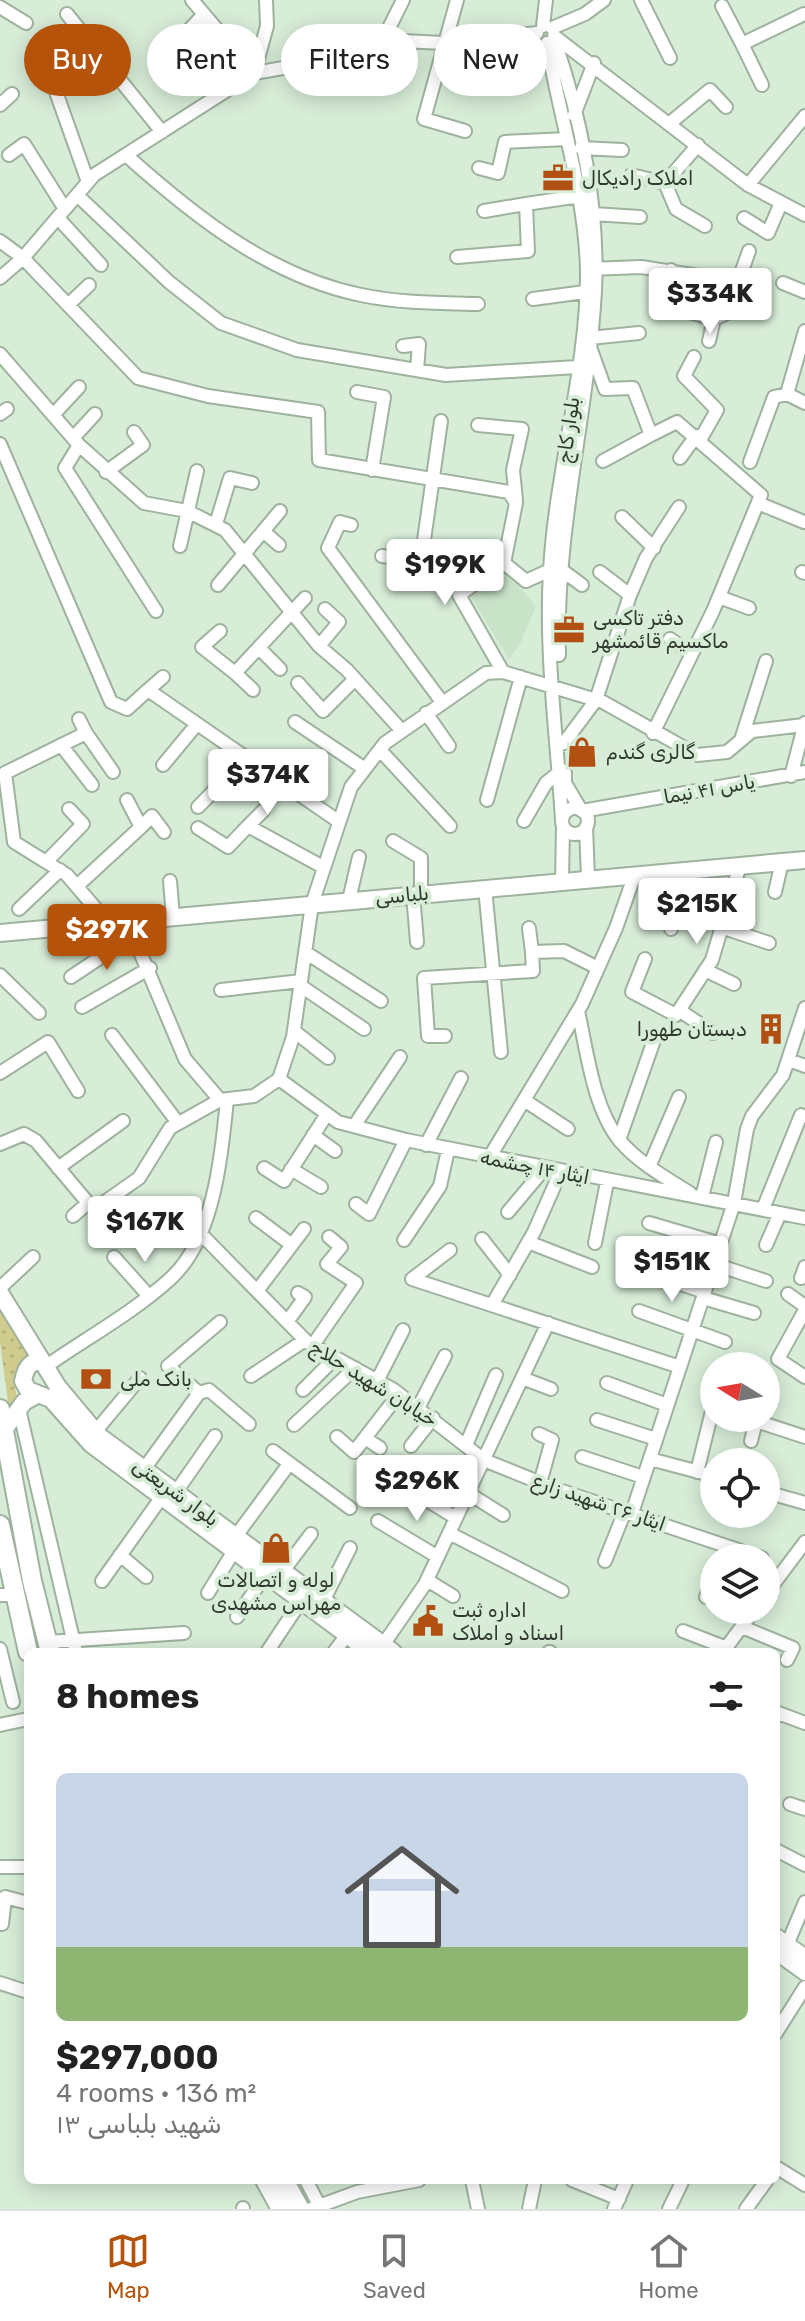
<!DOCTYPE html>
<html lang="en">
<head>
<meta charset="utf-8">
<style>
  body { margin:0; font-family:Rubik,Vazirmatn,sans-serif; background:#f2f2f2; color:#222; height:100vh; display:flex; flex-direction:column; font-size:30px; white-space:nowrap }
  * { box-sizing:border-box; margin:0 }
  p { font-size:26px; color:#767676 }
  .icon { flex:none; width:44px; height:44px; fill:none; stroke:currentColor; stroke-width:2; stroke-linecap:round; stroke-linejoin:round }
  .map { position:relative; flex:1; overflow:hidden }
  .side { position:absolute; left:24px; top:1648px; width:756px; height:536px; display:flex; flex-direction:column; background:#fff; border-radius:12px; box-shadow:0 4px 20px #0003 }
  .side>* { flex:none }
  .hud { position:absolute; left:24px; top:24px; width:758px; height:72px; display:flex; gap:16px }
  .needle { width:52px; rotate:281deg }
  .controls { position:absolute; left:700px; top:1352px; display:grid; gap:16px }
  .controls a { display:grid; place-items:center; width:80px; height:80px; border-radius:50%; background:#fff; box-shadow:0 4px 20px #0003; font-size:40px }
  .price { position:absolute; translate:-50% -68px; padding:0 18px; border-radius:8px; background:#fff; color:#222; font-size:26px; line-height:52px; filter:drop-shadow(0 2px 4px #0008) }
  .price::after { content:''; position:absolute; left:50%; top:48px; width:24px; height:18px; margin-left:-12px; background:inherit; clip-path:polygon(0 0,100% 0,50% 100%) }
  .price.selected { background:#b45309; color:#fff }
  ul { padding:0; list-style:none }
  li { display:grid; align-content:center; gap:16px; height:424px; padding:0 32px }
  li+li { border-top:2px solid #e0e0e0 }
  li span { display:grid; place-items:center; height:248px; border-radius:12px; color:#555 }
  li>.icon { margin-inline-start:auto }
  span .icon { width:144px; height:144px; fill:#fffc; stroke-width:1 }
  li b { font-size:34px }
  h2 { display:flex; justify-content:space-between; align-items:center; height:96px; padding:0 32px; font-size:34px }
  .pill { padding:0 28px; border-radius:36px; background:#fff; box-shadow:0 4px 20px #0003; font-size:28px; line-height:72px }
  .pill.selected { background:#b45309; color:#fff }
  .tab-bar { display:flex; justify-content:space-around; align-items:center; height:112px; border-top:2px solid #e0e0e0; background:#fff; font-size:22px; color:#767676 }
  .tab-bar a { display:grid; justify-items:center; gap:4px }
  .tab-bar .selected { color:#b45309 }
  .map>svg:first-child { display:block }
  .built { fill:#c9e3c9 }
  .grass { fill:url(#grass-dots) }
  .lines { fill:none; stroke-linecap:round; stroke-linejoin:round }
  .minor-casing { stroke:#9eb29e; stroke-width:16 }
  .major-casing { stroke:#9eb29e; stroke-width:20 }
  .highway-casing { stroke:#9eb29e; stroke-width:22 }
  .minor { stroke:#fff; stroke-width:12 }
  .major { stroke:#fff; stroke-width:16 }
  .highway { stroke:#fff; stroke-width:18 }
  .labels { text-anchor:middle; stroke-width:8; stroke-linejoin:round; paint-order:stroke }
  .poi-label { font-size:20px; fill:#303930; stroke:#d8edd8; text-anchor:start }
  .street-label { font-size:20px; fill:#303930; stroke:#d8edd8 }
</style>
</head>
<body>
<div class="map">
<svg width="805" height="2209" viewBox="0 0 805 2209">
  <defs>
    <pattern id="grass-dots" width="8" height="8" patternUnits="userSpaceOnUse" patternTransform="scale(2)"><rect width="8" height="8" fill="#d0cc8e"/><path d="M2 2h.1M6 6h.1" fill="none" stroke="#b3b07b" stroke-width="1.8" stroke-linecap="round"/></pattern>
  </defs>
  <rect width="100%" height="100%" fill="#d8edd8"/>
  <path class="built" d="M504 568 536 606 520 644 509 659 469 594Z"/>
  <path class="grass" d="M0 1306 29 1358C14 1368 13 1383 18 1400L9 1410 0 1342Z"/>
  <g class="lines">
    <defs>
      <path id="minor" d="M192 0 254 73
        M457 0 424 119 465 131
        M641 0 670 58
        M722 6 742 44 804 14
        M0 7 26 23
        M67 14 162 132
        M543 26 546 0
        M552 28 585 14 604 0
        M512 34 519 86
        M554 36 748 185 805 215
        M554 39C581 116 599 208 595 291 588 414 555 531 559 655
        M383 40 403 0
        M178 42 204 14
        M547 43C560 119 585 193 587 270 588 367 555 473 550 571 545 654 557 737 562 820
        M39 44 88 182
        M742 44 762 85
        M254 73 267 26 266 0
        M391 80 396 41
        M0 105 12 94
        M574 115 594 63
        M670 123 710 90 726 107
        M581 148 622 150
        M9 155 24 144 65 209
        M126 155C194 216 269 276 361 295 399 303 439 303 478 304
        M479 168 498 173 505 142 567 139
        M631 175 665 183 698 145
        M665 183 676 209 705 226
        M748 185 805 116
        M77 195 169 282 221 323 297 350 446 375 577 367
        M484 211 526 204
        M593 214 640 217
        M58 218 101 265
        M744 218 768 233 781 203
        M0 241 23 258 138 378 208 396 318 412 319 460 509 492 516 503 504 563
        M457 257 528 251 526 204 580 196
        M589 269 641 267 705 277
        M671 270 672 307 714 319 727 313 749 251
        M0 278 23 258 94 175 254 73 317 62 383 40 443 43 537 33
        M783 283 805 292
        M533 299 592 291
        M68 305 89 285
        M805 331 787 394 805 403
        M590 338 639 333
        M709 341 714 319
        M403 346 419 344 417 370
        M590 347 605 389 633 388 651 435 677 422 761 495 713 611 653 733
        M0 354 79 445 144 503 187 511 225 530 319 646 347 670 402 731
        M694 357 684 376 717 410 700 440
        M357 392 384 397 372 470
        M0 414 7 409
        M53 415 79 387
        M478 425 522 429 513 470 516 500
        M73 438 95 414
        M0 444 111 702 127 709 148 690 338 821
        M79 445 65 468 156 611
        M680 458 696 436
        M603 461 651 435
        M750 462 774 397 787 394
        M106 472 143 445 134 432
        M758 503 804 522
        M622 517 654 548
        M216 524 230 478 252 483
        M351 525 340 522 328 548 442 702
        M263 531 279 545
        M180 546 197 471
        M382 556 421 561 441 421
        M504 563 526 581 550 570
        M559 568 582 585
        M600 572 630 595
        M802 572 805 573
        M218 585 280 511
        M719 597 749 608
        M220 631 202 647 235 673 305 598
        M670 639 692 654
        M319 646 339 622 325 609
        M259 648 280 669
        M503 672 459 595 504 563
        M235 673 253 690
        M298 683 323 711 355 679
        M148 690 163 677
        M426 713 449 746
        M79 719 86 733 5 773 14 842 67 875 108 923
        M295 722 365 769
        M86 733 113 772
        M741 740 766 661
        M61 745 92 785
        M557 745 564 743 596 700 630 595 646 558 679 507
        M380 750 450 826
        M163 765 197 724
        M565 773V783L581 810
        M791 776 805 723
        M487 800 521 677
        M198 807 246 758
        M562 821a13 13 0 1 1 26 0a13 13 0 1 1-26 0Z
        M582 811 805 772
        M524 821 546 783 562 770
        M248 826 263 811
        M141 827 152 816 164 832
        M586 827 588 878
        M198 828 228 847 248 826 323 867
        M393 841 421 858V894
        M47 861 83 824 69 809
        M170 881 173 917
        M562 881 563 827
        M77 886 141 827 127 800
        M485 888 501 1052
        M775 892 782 862
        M413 894 417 942
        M349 900 359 857
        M19 909 60 870
        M127 921 185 1059 220 1100
        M721 927 769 943
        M529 928 532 952
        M671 929 688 870
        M305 952 381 1001
        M645 959 632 992 676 1015 712 960 740 865
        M705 970 734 984
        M0 975 39 1013
        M71 977 134 935
        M301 986 364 1029
        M221 990 301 981
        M82 1007 150 968
        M679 1010 713 1033
        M578 1011C587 1051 593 1108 620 1141 639 1163 666 1178 690 1193
        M294 1031 328 1058
        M112 1035 178 1123
        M445 1036H428L424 978 533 971 532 952 564 951 598 968
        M789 1060 805 1066
        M0 1073 48 1042 78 1091
        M279 1079 338 1122 406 1140 805 1218
        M524 1100 568 1129
        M354 1126 400 1057
        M313 1135 335 1151
        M619 1140 653 1043
        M0 1144 24 1134 36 1141 88 1203 99 1206 139 1178 170 1128 220 1100 254 1096 279 1079 293 1037 312 904 351 787 385 743 486 673 503 672 603 702 697 755 727 752 752 731 804 725
        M426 1145 461 1078
        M489 1158 582 1004 616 928 635 874
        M649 1167 679 1097
        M58 1168 123 1121
        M264 1168 284 1181 327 1114
        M291 1169 321 1187
        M702 1197 716 1142
        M356 1204 369 1214 406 1140
        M763 1209 801 1115
        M508 1212 544 1169
        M73 1216 88 1203
        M256 1218 292 1245
        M649 1223 721 1244
        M201 1234 307 1342 394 1390 484 1460 553 1488 762 1558
        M482 1239 510 1275
        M404 1240 440 1186 448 1150
        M528 1242 592 1267
        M595 1243 607 1182
        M766 1245 780 1213
        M114 1257 148 1295
        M714 1264 766 1281
        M637 1270 705 1292
        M801 1278 805 1267
        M412 1279 680 1367
        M412 1279 450 1250
        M0 1288 33 1257
        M257 1291 304 1229
        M788 1294 805 1306
        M703 1298 754 1313
        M492 1305 534 1232 560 1173
        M805 1310 778 1359 805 1377
        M639 1311 725 1342
        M287 1322 305 1297 298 1293
        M313 1345 356 1283 327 1264 341 1247 329 1237
        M48 1365C88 1337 134 1312 170 1279 214 1240 222 1154 227 1099
        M251 1376 305 1340
        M522 1378 551 1389
        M377 1381 403 1330
        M607 1383 667 1405
        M303 1390 335 1358
        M199 1393 209 1390 249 1424
        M418 1408 445 1356
        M19 1409 76 1652
        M597 1420 656 1439
        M294 1425 355 1368
        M95 1432 140 1378
        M539 1434 552 1440 540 1483
        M337 1437 354 1452 399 1394
        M365 1438 380 1448
        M751 1441 756 1421 805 1437
        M466 1445 496 1375
        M411 1446 433 1418
        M273 1451 350 1508
        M582 1457 643 1477
        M650 1459 714 1476
        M144 1469 199 1393 168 1366 220 1322
        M697 1472 714 1403
        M409 1489 456 1518
        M176 1492 215 1436
        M766 1492 805 1503
        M468 1493 503 1515
        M632 1513 734 1203 747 1129 752 1116 783 1075 805 1008
        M378 1521 438 1557
        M449 1533 562 1591
        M236 1536 289 1464
        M120 1555 146 1577
        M605 1561 625 1511
        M283 1571 311 1534
        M427 1580 453 1596
        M102 1581 161 1498
        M208 1593 234 1551
        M766 1594 805 1542
        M0 1595H14
        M706 1597 714 1574
        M323 1601 350 1548
        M237 1617 265 1575
        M742 1627 793 1648 787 1660
        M683 1631 727 1648
        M47 1642 184 1633
        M383 1645 425 1584 548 1323
        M0 1649 13 1702
        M267 1652 301 1601
        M334 1652 347 1635
        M549 1652H550
        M723 1652 754 1610
        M776 1717 778 1713 805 1723
        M0 1725 28 1719
        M790 1804 805 1809
        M776 1850 805 1865
        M0 1867H28
        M2 1924 5 1897 28 1903
        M787 1945 805 1902
        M0 1983 28 1992
        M776 2033 805 1987
        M776 2167 805 2185
        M306 2180 321 2209
        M472 2180 478 2209
        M572 2180 619 2199
        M243 2208V2209
        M311 2209 357 2192 419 2180
        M529 2209 535 2180
        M614 2209 627 2180
        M669 2209 683 2180
        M746 2209 767 2180"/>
      <path id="major" d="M0 933 805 860
        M0 1293 58 1387 99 1436 393 1652
        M38 1394 28 1390 23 1381C26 1366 32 1357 48 1365
        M3 1431 24 1402 38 1394 51 1399 91 1444 370 1652
        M776 1937 805 1958
        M776 1951 805 1972"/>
      <path id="highway" d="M0 1409 32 1581 50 1652
        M0 1525 28 1652
        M265 2180 281 2209
        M284 2180 300 2209"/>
    </defs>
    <use href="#minor" class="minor-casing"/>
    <use href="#major" class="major-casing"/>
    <use href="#highway" class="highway-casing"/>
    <use href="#minor" class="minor"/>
    <use href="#major" class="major"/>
    <use href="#highway" class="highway"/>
  </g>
  <defs>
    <symbol id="office-bare" viewBox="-9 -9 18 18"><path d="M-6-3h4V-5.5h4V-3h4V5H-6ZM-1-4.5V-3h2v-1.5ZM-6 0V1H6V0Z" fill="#b25014" stroke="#d8edd8" stroke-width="2.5" paint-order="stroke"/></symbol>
    <symbol id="shop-bare" viewBox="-9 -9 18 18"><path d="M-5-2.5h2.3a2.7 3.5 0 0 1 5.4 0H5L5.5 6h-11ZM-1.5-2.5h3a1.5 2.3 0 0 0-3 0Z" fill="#b25014" stroke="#d8edd8" stroke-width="2.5" paint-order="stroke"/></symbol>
    <symbol id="building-bare" viewBox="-9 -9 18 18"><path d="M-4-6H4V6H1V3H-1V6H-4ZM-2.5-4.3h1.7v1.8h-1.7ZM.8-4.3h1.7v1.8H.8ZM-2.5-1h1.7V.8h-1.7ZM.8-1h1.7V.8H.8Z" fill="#b25014" stroke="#d8edd8" stroke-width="2.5" paint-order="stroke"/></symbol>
    <symbol id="bank-bare" viewBox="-9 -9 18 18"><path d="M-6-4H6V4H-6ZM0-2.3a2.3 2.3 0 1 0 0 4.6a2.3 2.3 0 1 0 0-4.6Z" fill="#b25014" stroke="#d8edd8" stroke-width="2.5" paint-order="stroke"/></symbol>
    <symbol id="civic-bare" viewBox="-9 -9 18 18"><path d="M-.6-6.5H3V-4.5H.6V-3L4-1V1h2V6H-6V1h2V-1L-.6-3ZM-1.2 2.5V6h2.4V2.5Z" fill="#b25014" stroke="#d8edd8" stroke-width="2.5" paint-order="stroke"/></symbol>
  </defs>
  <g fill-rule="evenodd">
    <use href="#office-bare" x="536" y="156" width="44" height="44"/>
    <use href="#office-bare" x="547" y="608" width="44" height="44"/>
    <use href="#shop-bare" x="560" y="730" width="44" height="44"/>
    <use href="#building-bare" x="749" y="1007" width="44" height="44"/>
    <use href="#bank-bare" x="74" y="1357" width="44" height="44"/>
    <use href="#shop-bare" x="254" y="1526" width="44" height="44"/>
    <use href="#civic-bare" x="406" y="1599" width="44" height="44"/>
  </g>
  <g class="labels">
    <g class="poi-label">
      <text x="582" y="185">املاک رادیکال</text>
      <text x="593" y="625">دفتر تاکسی<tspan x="593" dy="23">ماکسیم قائمشهر</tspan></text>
      <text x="606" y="759">گالری گندم</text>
      <text x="747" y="1036" text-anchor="end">دبستان طهورا</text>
      <text x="120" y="1386">بانک ملی</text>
      <text x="276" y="1587" text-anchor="middle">لوله و اتصالات<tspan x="276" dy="23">مهراس مشهدی</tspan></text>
      <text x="452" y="1617">اداره ثبت<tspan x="452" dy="23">اسناد و املاک</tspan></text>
    </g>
    <g class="street-label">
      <text transform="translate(568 430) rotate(-82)" y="7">بلوار کاج</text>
      <text transform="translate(709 789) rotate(-10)" y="7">یاس ۴۱ نیما</text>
      <text transform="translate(402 895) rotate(-5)" y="7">بلباسی</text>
      <text transform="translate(535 1167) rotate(11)" y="7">ایثار ۱۴ چشمه</text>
      <text transform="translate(374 1383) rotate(32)" y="7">خیابان شهید حلاج</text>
      <text transform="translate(176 1492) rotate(36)" y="7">بلوار شریعتی</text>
      <text transform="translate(599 1502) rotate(19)" y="7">ایثار ۲۶ شهید زارع</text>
    </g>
  </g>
</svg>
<div class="controls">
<a><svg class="needle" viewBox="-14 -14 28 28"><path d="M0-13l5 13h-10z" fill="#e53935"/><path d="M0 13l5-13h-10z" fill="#767676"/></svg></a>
<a><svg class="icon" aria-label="locate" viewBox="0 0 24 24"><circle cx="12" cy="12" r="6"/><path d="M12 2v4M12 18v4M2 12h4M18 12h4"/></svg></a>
<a><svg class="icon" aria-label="layers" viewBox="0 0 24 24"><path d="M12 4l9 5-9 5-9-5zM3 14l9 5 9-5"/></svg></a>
</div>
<b class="price" style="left:710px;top:336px">$334K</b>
<b class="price" style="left:445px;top:607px">$199K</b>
<b class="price" style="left:268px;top:817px">$374K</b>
<b class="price" style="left:697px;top:946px">$215K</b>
<b class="price selected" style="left:107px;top:972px">$297K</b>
<b class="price" style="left:145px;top:1264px">$167K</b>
<b class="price" style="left:672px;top:1304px">$151K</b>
<b class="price" style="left:417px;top:1523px">$296K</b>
<div class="hud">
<a class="pill selected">Buy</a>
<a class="pill">Rent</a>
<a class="pill">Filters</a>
<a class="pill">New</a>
</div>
<section class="side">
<h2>8 homes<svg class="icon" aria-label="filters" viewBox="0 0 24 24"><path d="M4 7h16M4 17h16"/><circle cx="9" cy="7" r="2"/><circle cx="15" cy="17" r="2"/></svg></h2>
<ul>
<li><span style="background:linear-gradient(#c9d6e8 70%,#8fb573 0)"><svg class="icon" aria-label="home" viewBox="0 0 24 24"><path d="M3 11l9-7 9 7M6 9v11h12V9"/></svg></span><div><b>$297,000</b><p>4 rooms · 136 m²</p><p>شهید بلباسی ١٣</p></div></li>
</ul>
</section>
</div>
<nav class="tab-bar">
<a class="selected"><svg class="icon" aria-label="map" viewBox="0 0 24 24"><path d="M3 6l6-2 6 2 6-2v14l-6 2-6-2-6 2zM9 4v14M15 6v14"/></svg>Map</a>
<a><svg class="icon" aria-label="saved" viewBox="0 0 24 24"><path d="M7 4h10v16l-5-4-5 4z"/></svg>Saved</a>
<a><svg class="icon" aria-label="home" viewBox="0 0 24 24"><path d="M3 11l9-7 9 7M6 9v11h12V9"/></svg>Home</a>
</nav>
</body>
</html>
